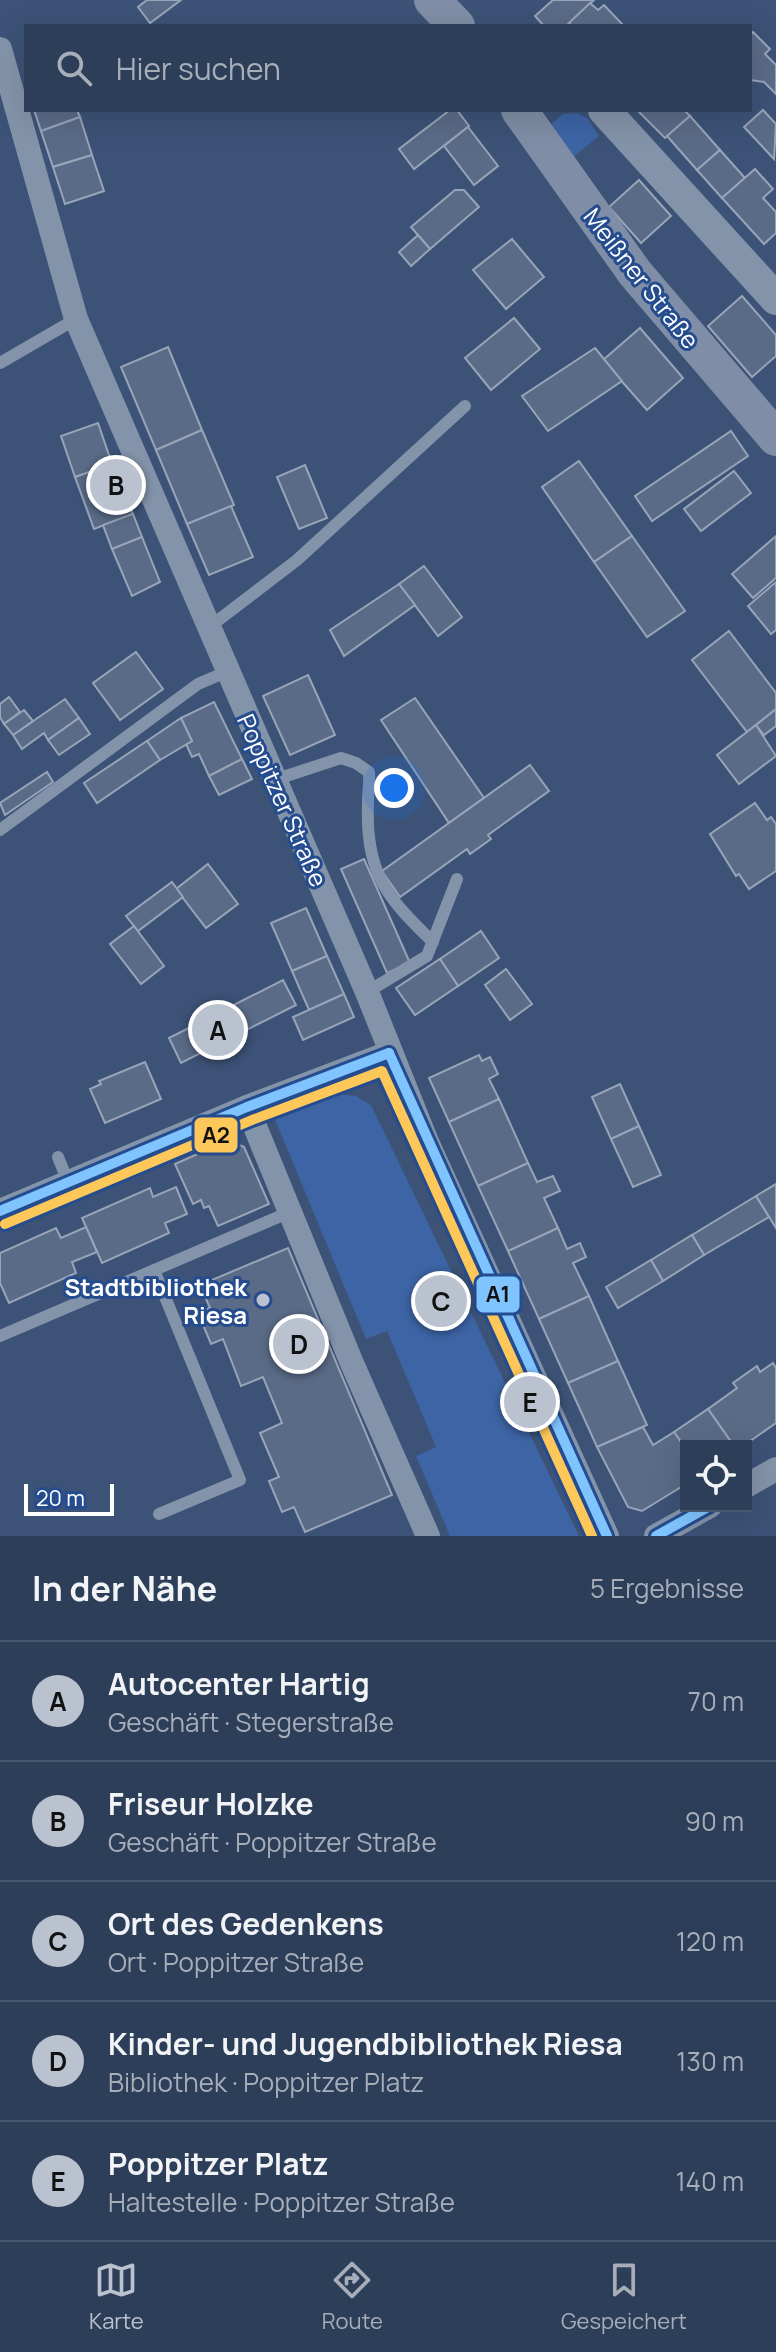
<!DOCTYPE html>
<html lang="de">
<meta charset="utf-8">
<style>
body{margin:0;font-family:Manrope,sans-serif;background:#394961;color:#f1f3f6}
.controls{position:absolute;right:24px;bottom:24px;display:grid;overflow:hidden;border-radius:0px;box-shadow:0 8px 32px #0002}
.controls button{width:72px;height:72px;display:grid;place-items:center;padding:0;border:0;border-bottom:2px solid #48576e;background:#2d3e58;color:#f1f3f6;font:40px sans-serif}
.scale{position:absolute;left:24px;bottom:20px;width:90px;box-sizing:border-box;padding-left:8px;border:4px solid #fff;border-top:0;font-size:22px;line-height:28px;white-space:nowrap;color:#fff;-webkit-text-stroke:6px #244c8e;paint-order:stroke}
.you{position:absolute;left:394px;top:788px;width:28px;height:28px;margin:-20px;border:6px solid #fff;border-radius:50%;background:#1a73e8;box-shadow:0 0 0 12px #1a73e833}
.badge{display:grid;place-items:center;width:52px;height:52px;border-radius:50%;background:#bbc2cf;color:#111;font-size:26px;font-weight:700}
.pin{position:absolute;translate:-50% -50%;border:4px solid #fff;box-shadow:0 2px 8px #0006}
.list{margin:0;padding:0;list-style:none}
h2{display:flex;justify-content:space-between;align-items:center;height:104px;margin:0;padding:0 32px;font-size:34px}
h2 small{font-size:26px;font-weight:400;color:#a7aeba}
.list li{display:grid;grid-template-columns:52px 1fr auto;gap:24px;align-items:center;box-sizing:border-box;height:120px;padding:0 32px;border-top:2px solid #48576e}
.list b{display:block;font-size:30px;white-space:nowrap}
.list p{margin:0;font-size:26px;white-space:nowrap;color:#a7aeba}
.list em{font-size:26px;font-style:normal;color:#a7aeba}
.icon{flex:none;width:44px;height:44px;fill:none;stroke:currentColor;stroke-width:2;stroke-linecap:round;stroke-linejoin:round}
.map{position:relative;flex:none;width:776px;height:1536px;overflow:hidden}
.search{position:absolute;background:#2d3e58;box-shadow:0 8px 32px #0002;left:24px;right:24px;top:24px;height:88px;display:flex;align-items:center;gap:20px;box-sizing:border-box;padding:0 28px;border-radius:0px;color:#a7aeba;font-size:30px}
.sheet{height:704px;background:#2d3e58}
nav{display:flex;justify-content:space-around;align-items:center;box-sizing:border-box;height:112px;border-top:2px solid #48576e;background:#2d3e58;font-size:22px;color:#a7aeba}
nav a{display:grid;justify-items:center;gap:4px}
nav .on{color:#bbc2cf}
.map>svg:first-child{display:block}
</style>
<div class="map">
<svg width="776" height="1536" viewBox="0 0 776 1536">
<rect width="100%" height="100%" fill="#3c5276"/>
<g fill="#3d64a5">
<path d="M577 113 587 118 599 136 572 158 550 125 563 114Z"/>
<path d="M338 1094 356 1096 371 1105 579 1536H450L416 1456 436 1447 387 1331 366 1339 274 1117Z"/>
</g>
<g fill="#5a6b87" stroke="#98a4b8" stroke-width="2">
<path d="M147 0H181L150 23 138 7Z"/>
<path d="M553 0H594L566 26H544L535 16Z"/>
<path d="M590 3 598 10 604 5 624 26H572L569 23Z"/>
<path d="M753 32 770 49 765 54 776 65V94L764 82 750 80V36Z"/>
<path d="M34 110H77L80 117 41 131Z"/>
<path d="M450 110H457L469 126 414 169 399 149Z"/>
<path d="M637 110H684L690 116 665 138Z"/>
<path d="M763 110 776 124 774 159 744 127Z"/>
<path d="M690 116 720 150 697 170 667 136Z"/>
<path d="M80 117 92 155 53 167 41 131Z"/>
<path d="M468 127 498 166 474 185 444 146Z"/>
<path d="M720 150 745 178 722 198 697 170Z"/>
<path d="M92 155 104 191 65 204 53 167Z"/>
<path d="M755 169 773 189 763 198 776 212V233L764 244 722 198Z"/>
<path d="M639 180 671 216 641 243 609 207Z"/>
<path d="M455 190H464L479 207 430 249 411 227Z"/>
<path d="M418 235 430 249 411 266 399 252Z"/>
<path d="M512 239 544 277 506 309 473 270Z"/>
<path d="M742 296 776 335V356L752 377 708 326Z"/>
<path d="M514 318 540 349 491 390 465 358Z"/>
<path d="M640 328 683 378 647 410 603 360Z"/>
<path d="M168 347 202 430 156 450 121 367Z"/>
<path d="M595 348 622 381 548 431 522 396Z"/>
<path d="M98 423 112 464 75 477 61 436Z"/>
<path d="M202 430 234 505 187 524 156 450Z"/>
<path d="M731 431 748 456 652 521 635 496Z"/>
<path d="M579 461 632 536 594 562 542 487Z"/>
<path d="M112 464 133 514 94 529 75 477Z"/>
<path d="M305 465 327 518 299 529 277 477Z"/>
<path d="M734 471 751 493 701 531 684 509Z"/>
<path d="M231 506 253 557 209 575 187 524Z"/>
<path d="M133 514 142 537 112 549 103 525Z"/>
<path d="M632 536 685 611 647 637 594 562Z"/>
<path d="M776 536V578L753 598 732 574Z"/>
<path d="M142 537 160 582 132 596 112 549Z"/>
<path d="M424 566 462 617 438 636 399 584Z"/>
<path d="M776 582V630L771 634 748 606Z"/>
<path d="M399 584 415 605 344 656 330 630Z"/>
<path d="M729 631 776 693V709L747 732 692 660Z"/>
<path d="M136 652 163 689 120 720 93 683Z"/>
<path d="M308 675 335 735 290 755 263 696Z"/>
<path d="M9 697 20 712 4 724 0 717V704Z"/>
<path d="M415 698 484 798 449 823 381 720Z"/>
<path d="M65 699 79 718 48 740 44 733 22 749 13 735Z"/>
<path d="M214 702 242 759 209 776 199 754 192 757 186 744 192 741 181 718Z"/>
<path d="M776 709V726L764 735 756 725Z"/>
<path d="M24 710 33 721 13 735 4 724Z"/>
<path d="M79 718 90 734 59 755 48 740Z"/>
<path d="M181 718 192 741 160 760 147 741Z"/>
<path d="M756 725 776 756 739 784 717 755Z"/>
<path d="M147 741 160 760 97 803 84 783Z"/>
<path d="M242 759 252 779 219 795 209 776Z"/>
<path d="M530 765 549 791 488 835 491 839 470 854 467 849 400 897 382 871Z"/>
<path d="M47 772 53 782 5 815 0 803Z"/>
<path d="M755 803 767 820 771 817 776 824V871L749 889 739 874 736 876 710 834Z"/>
<path d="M364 859 410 963 387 973 341 869Z"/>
<path d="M208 864 238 904 206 928 176 889Z"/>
<path d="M172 882 183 897 138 931 126 916Z"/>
<path d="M306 908 327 956 292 971 271 923Z"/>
<path d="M134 926 164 966 141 984 110 944Z"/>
<path d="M481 931 499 958 458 986 440 959Z"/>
<path d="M327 956 344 994 309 1010 292 971Z"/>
<path d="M440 959 458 986 415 1015 396 988Z"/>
<path d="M506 969 532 1004 510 1020 485 985Z"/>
<path d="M283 980 296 1005 181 1063 169 1038Z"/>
<path d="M344 994 354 1017 303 1040 293 1017Z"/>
<path d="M479 1055 482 1061 490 1057 498 1074 489 1079 499 1099 449 1122 429 1078Z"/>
<path d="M145 1062 161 1099 105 1123 90 1089 101 1084 99 1081Z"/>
<path d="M620 1084 639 1126 611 1139 592 1097Z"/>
<path d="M499 1099 528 1163 478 1186 449 1122Z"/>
<path d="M639 1126 661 1175 633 1187 611 1139Z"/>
<path d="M229 1140 244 1147 269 1204 218 1226 209 1206 204 1208 201 1200 193 1204 175 1164Z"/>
<path d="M528 1163 537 1182 553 1176 560 1191 544 1198 558 1228 508 1251 478 1186Z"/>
<path d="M776 1184V1228L756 1196Z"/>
<path d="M176 1187 187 1214 165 1223 169 1233 102 1263 82 1218 150 1188 153 1197Z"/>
<path d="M756 1196 769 1217 704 1255 692 1235Z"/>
<path d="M86 1227 97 1252 72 1262 76 1273 9 1303 0 1283V1253L56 1228 61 1238Z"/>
<path d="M558 1228 567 1249 580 1243 586 1257 573 1263 589 1296 539 1319 508 1251Z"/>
<path d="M692 1235 704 1255 663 1281 651 1260Z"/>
<path d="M288 1248 392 1495 305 1532 294 1507 282 1512 269 1481 279 1477 260 1433 282 1423 263 1377 241 1386 223 1339 211 1344 198 1313 210 1308 200 1285Z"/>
<path d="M651 1260 663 1281 618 1308 606 1287Z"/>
<path d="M589 1296 618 1361 568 1383 539 1319Z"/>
<path d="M618 1361 647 1425 597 1447 568 1383Z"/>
<path d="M773 1363 776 1368V1423L743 1446H734L708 1409 737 1388 733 1383 757 1366 760 1372Z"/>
<path d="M708 1409 734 1446 686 1449 674 1432Z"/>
<path d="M643 1427 653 1445 674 1432 686 1449V1484L642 1511 628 1507 597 1447Z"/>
</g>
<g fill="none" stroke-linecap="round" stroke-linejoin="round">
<g stroke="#8393a9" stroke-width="12">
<path d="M0 363 76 319"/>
<path d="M208 628 297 560 465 406"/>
<path d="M274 780 341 758 356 763 369 772C370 783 368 792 368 803 365 872 386 897 433 942"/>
<path d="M0 830 198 684 226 672"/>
<path d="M367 992 427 956 457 879"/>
<path d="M58 1157 68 1182"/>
<path d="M154 1270 240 1480 159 1514"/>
<path d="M0 1336 290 1212"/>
</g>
<g stroke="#8393a9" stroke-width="24">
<path d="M0 49 76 319 367 992 427 1142 607 1536"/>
<path d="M247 1107 351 1361 428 1536"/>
<path d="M0 1211 247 1107 389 1053"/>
<path d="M746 1486 776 1469"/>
<path d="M656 1536 710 1506"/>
</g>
<path stroke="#8393a9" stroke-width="32" d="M604 110 776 299"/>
<g stroke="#7f8ea6" stroke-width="36">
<path d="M432 0 457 26"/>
<path d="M519 110 635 273 776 438"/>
</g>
<defs>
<g id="bus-1">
<path d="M389 1053 607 1536"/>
<path d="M0 1211 247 1107 389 1053"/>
<path d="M656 1536 710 1506"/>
</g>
<path id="bus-2" d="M5 1224 252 1120 382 1071 592 1536"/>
</defs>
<use href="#bus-1" stroke="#244c8e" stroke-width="16"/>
<use href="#bus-2" stroke="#244c8e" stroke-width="16"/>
<use href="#bus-1" stroke="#80c4ff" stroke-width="10"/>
<use href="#bus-2" stroke="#fdc75a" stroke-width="10"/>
</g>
<circle fill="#bbc2cf" stroke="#244c8e" stroke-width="3" cx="263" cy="1300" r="8"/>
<g text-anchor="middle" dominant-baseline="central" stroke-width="6" stroke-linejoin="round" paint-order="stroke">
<g font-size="24" fill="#fff" stroke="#244c8e">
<text transform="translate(642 278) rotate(52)">Meißner Straße</text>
<text transform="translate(283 800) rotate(66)">Poppitzer Straße</text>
</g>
<g font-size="24" font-weight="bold" fill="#fff" stroke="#244c8e" text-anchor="end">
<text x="247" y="1286">Stadtbibliothek<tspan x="247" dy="28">Riesa</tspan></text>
</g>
</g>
<g stroke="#244c8e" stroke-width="3">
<rect x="193" y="1116" width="46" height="38" rx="8" fill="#fdc75a"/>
<rect x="475" y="1275" width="46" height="39" rx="8" fill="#80c4ff"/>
</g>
<g font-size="22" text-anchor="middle" font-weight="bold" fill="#111">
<text x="216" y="1143">A2</text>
<text x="498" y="1302">A1</text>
</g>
</svg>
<div class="controls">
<button><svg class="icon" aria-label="locate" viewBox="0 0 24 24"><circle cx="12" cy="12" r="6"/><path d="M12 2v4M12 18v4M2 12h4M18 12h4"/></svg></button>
</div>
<div class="scale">20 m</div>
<div class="you"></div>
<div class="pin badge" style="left:218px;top:1030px">A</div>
<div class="pin badge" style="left:116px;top:485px">B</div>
<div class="pin badge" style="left:441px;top:1301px">C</div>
<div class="pin badge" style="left:299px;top:1344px">D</div>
<div class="pin badge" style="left:530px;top:1402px">E</div>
<div class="search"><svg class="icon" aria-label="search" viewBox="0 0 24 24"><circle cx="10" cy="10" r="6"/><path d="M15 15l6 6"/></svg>Hier suchen</div>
</div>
<section class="sheet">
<h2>In der Nähe<small>5 Ergebnisse</small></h2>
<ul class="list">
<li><span class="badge">A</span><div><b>Autocenter Hartig</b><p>Geschäft · Stegerstraße</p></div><em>70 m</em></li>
<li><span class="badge">B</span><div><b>Friseur Holzke</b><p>Geschäft · Poppitzer Straße</p></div><em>90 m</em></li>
<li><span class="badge">C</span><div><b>Ort des Gedenkens</b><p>Ort · Poppitzer Straße</p></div><em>120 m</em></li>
<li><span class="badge">D</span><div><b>Kinder- und Jugendbibliothek Riesa</b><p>Bibliothek · Poppitzer Platz</p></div><em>130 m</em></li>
<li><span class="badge">E</span><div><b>Poppitzer Platz</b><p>Haltestelle · Poppitzer Straße</p></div><em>140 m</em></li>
</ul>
</section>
<nav>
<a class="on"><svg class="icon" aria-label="map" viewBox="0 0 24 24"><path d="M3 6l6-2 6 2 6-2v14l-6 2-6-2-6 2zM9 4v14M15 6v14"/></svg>Karte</a>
<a><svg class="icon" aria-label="directions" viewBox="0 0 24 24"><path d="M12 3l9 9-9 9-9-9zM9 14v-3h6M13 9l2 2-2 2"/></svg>Route</a>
<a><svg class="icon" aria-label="saved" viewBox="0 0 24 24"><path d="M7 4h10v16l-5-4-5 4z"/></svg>Gespeichert</a>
</nav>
